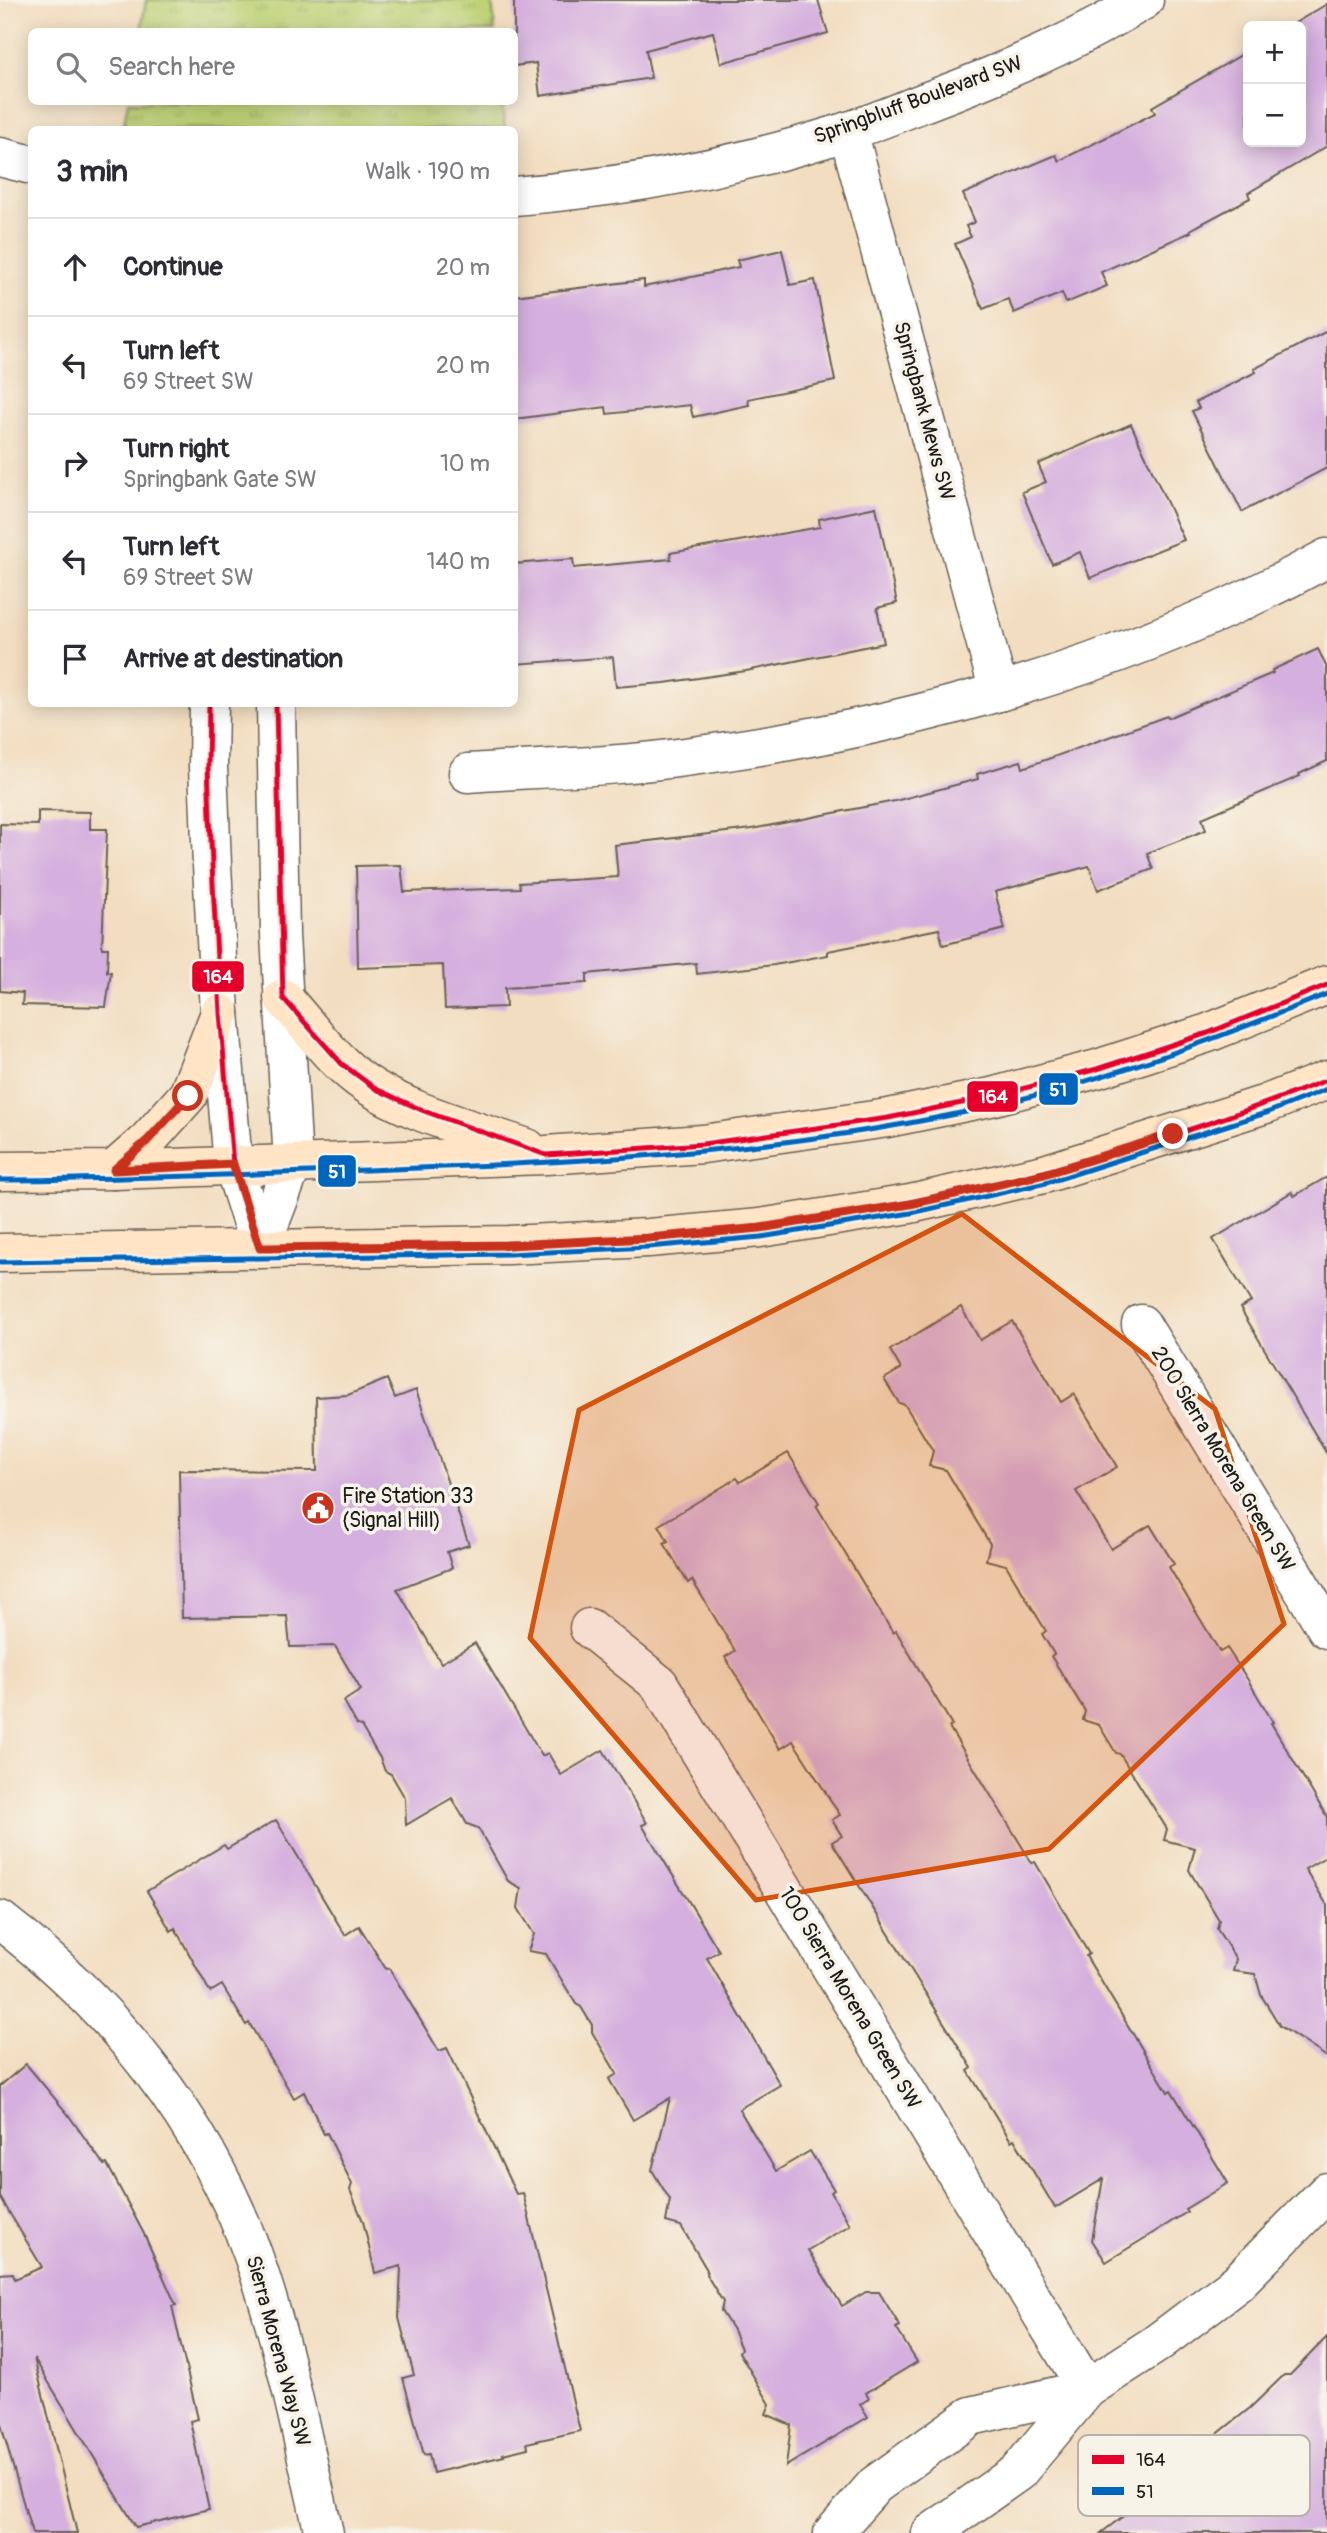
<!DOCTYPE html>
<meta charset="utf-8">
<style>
body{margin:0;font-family:Pangolin,sans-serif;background:#f2f2f3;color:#2b2b33}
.controls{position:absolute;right:21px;top:21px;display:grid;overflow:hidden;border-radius:10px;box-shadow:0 4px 18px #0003}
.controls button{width:63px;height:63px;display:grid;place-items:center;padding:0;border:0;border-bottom:2px solid #e1e1e2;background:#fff;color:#2b2b33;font:35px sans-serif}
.stop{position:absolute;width:21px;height:21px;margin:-16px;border:5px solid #c8321e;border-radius:50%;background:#fff}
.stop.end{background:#c8321e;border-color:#fff;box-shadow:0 2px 7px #0008}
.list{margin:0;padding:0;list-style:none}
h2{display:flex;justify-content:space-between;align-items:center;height:91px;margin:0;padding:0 28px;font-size:30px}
h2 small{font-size:23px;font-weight:400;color:#7c7c81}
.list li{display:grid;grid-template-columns:46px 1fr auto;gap:21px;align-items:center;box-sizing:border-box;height:98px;padding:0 28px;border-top:2px solid #e1e1e2}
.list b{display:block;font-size:26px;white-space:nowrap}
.list p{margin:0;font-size:23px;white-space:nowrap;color:#7c7c81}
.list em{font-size:23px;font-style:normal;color:#7c7c81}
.icon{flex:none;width:38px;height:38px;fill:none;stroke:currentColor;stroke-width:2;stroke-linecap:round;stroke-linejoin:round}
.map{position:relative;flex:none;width:1327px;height:2533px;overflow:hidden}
.search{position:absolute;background:#fff;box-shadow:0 4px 18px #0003;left:28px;top:28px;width:490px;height:77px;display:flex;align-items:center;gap:18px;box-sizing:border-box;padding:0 24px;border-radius:10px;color:#7c7c81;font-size:26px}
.panel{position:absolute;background:#fff;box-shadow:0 4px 18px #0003;left:28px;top:126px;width:490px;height:581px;border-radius:10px}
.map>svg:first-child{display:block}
</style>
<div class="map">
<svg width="1327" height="2533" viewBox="0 0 1327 2533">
<defs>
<pattern id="park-tufts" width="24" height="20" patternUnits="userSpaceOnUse" patternTransform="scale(1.75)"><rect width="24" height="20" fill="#bed276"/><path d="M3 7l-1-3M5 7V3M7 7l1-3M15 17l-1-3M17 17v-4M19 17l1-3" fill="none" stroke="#a3b466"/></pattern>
</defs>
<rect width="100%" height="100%" fill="#f7f3e8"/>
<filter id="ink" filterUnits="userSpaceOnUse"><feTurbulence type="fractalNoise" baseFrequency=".0143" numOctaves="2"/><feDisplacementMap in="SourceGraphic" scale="14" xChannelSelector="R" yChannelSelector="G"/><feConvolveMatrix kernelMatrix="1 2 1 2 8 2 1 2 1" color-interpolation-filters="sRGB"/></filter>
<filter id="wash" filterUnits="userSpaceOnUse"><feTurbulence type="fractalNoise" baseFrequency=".00686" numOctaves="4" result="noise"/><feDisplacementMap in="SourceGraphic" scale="28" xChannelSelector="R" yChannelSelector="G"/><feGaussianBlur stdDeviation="1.57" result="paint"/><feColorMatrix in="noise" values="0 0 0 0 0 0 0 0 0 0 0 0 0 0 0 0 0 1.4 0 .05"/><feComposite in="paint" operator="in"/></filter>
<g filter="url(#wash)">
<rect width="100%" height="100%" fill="#f2ddc0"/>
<g fill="url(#park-tufts)" stroke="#6d7749" stroke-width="2">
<path d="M146 0H492L495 31H141Z"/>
<path d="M128 102H502L505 129H135L123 128Z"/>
</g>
<g id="blocks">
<g fill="#d5afde">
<path d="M514 0H818L828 33 721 63 713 32 646 50 651 78 540 96 536 63 514 66Z"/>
<path d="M1327 4V146L1248 193 1250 198 1190 230 1191 232 1101 272 1107 286 1066 303 1062 293 1014 313 1008 299 983 309 955 244 971 237 966 226 975 222 963 194 1056 155 1059 161 1155 113 1152 107 1248 51V142H1301V26H1290Z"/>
<path d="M782 250 790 285 815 280 835 381 748 399 749 405 693 417 690 405 607 414 606 407 514 419V296L644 280V287L739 267 737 260Z"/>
<path d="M1327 331V468L1242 512 1192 411 1199 408 1196 402 1256 372 1254 369Z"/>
<path d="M1131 424 1184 540 1090 578 1080 552 1052 564 1022 492 1046 482 1038 464Z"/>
<path d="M876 507 897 603 877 608 884 643 746 671 664 683 616 687 613 657 514 664V564L573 559 574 568 671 559 670 553 820 527 819 519Z"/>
<path d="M1318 649 1327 668V761L1299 774 1300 776 1202 818 1206 830 1147 853 1153 869 1098 890 1089 866 995 892 1005 929 943 945 939 929 828 951V955L774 965 697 974 696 963 587 974V983L505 988 506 1007 445 1009 443 965 358 968 356 866 401 865 404 892 520 888 519 883 618 877 615 845 752 829 895 801 978 779 977 774 1021 761 1023 768 1167 716 1168 718 1273 673 1272 670Z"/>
<path d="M38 811 90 812V829H107L102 948H108L107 972H111L106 1007 22 1005 23 993 0 991V824L38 825Z"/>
<path d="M1327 1177V1454L1240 1308 1251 1302 1213 1239 1292 1192 1294 1196Z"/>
<path d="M961 1307 980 1340 1012 1321 1061 1402 1074 1394 1117 1467 1076 1491 1111 1549 1150 1525 1174 1564 1169 1567 1220 1652 1227 1648 1248 1680 1273 1722 1271 1723 1327 1817V1856L1305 1869 1327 1905V2057L1280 2026 1261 1995 1255 1974 1233 1971 1236 1959 1217 1929 1219 1920 1189 1870 1195 1848 1164 1840 1167 1829 1120 1754 1116 1753 1099 1725 1083 1720 1085 1711 1051 1656 1054 1654 1042 1634 1046 1631 1006 1565 986 1560 990 1544 946 1470 929 1466 933 1451 905 1405 899 1403 884 1379 901 1369 890 1350Z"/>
<path d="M387 1379 395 1398 416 1390 469 1545 447 1552 452 1568 397 1589 441 1663 475 1643 542 1756 548 1753 561 1775 603 1750 647 1823 642 1825 719 1951 707 1958 780 2085 739 2109 776 2171 810 2151 834 2190 831 2192 850 2225 808 2250 842 2306 866 2292H879L900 2326 896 2328 917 2362 866 2393 869 2399 860 2404 868 2417 786 2466 791 2425 766 2414 770 2404 739 2352 741 2349 733 2330 721 2311 723 2302 706 2274 707 2270 681 2226 666 2222 670 2200 652 2170 670 2098 633 2120 609 2079 617 2074 592 2032V2025L581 2007 576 2004 546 1954 528 1951 534 1934 518 1908 521 1888 508 1881 478 1828 467 1824 452 1798 406 1825 405 1798 391 1774 385 1771 380 1758 361 1726 357 1725 344 1701 361 1690 335 1646 290 1647 287 1616 182 1618 179 1470 317 1471 316 1397 348 1395Z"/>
<path d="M788 1453 819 1503 816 1505 893 1633 896 1631 952 1725 949 1727 1032 1863 1035 1862 1089 1954 1086 1956 1168 2092 1171 2090 1228 2183 1185 2209 1187 2212 1106 2262 1092 2240 1103 2179 1055 2208 1014 2139 1011 2141 968 2071 972 2068 832 1842 842 1836 832 1820 840 1815 793 1741 780 1749 725 1657 735 1651 692 1580 688 1583 664 1543 668 1541 659 1525 737 1478 740 1482Z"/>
<path d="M276 1820 345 1935 359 1926 386 1969 389 1968 439 2051 447 2048 516 2194 523 2193 580 2431 527 2443 528 2448 503 2454 504 2456 433 2473 429 2454 424 2455 403 2378 414 2375 399 2318 401 2266 375 2273 363 2221 350 2190 352 2184 327 2133 324 2134 304 2092 294 2098 249 2023 246 2025 222 1985 210 1992 175 1928 171 1931 147 1891 224 1845 227 1849Z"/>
<path d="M26 2064 67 2113 104 2165 107 2164 144 2234 176 2305 172 2306 198 2419 190 2421 209 2509 136 2527 34 2358 77 2533H32L0 2421V2274L13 2273 15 2279 42 2267 0 2197V2086Z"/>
<path d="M1327 2337V2533H1101L1164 2485 1160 2480 1250 2408 1284 2375H1290Z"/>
</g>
</g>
</g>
<g filter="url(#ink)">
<use href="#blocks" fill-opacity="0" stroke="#676055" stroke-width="2"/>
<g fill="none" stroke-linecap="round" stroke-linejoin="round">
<defs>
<g id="minor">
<path d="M848 131 999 692"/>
<path d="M514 196C627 187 741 166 848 131 877 122 904 110 933 99 1005 72 1078 40 1144 0"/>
<path d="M468 773C540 768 613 767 685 757 904 729 1132 665 1327 558"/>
<path d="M1141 1324 1327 1629"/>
<path d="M589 1628 659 1684 1087 2389"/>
<path d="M0 1920C113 2007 204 2119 253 2255 285 2345 302 2440 324 2533"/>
<path d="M833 2533 875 2485 971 2416 1087 2389"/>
<path d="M931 2533 1018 2472 1087 2389 1156 2344 1237 2283 1327 2192"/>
</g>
<g id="tertiary">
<path d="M0 157 32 165"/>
<path d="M209 704 208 766 212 865 220 1013 233 1164 260 1248"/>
<path d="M260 1248 293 1163 280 935 276 704"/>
</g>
<g id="secondary">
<path d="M283 998C306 1023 327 1053 353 1074 396 1110 475 1130 527 1148"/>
<path d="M114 1170 147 1141 188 1095 220 1013"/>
<path d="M0 1171 114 1170 546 1155 703 1144 888 1118 991 1097 1097 1069 1208 1033 1327 985"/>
<path d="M0 1253 509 1245 648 1238 760 1228 910 1204 1044 1174 1266 1104 1327 1080"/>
</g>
</defs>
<use href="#minor" stroke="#676055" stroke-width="41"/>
<use href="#tertiary" stroke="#676055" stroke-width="41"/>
<use href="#secondary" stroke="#676055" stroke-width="41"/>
<use href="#minor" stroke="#fff" stroke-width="38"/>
<use href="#tertiary" stroke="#fff" stroke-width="38"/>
<use href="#secondary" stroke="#ffe4c6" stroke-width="38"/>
<defs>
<g id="bus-1">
<path d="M209 704 208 766 212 865 220 1013 233 1164 260 1248C426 1246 592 1246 757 1228 786 1225 815 1219 843 1215 1009 1188 1171 1141 1327 1080"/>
<path d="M276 704 283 998 342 1064 376 1089 424 1111 546 1155 703 1144 888 1118 991 1097 1097 1069 1208 1033 1327 985"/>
</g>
<g id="bus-2">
<path d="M0 1180C131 1179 262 1174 393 1169 594 1162 796 1151 993 1106 1108 1079 1217 1039 1327 994"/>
<path d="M0 1262 509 1254 648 1247 761 1237 911 1213 1046 1183 1269 1112 1327 1089"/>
</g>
</defs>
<use href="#bus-1" stroke="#f7f3e8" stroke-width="10"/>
<use href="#bus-2" stroke="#f7f3e8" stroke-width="10"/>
<use href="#bus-1" stroke="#e4002b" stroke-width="5"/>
<use href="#bus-2" stroke="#0065bd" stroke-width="5"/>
</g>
</g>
<g fill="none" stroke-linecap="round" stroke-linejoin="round" filter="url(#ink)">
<path stroke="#c8321e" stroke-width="9" d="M188 1096 147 1141 114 1170 233 1164 260 1248 509 1245 648 1238 760 1228 910 1204 1044 1174 1173 1134"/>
</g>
<path fill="#d4530e" fill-opacity="0.2" stroke="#d4530e" stroke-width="5" stroke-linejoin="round" d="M962 1214 1215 1409 1284 1624 1049 1849 756 1900 530 1638 579 1410Z"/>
<defs>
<symbol id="civic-disc" viewBox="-11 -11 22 22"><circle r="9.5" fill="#c8321e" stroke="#f7f3e8"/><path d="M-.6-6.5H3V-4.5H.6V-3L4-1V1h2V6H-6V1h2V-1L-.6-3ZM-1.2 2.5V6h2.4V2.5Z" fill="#fff"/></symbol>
</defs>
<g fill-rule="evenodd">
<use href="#civic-disc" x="299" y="1489" width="38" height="38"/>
</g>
<g text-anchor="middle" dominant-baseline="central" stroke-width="7" stroke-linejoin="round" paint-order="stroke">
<g font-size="21" fill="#1c1c1c" stroke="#f7f3e8">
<text transform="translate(918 100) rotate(-20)">Springbluff Boulevard SW</text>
<text transform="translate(924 411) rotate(75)">Springbank Mews SW</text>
<text transform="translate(1223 1459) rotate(59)">200 Sierra Morena Green SW</text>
<text transform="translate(850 1998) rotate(59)">100 Sierra Morena Green SW</text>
<text transform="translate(278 2351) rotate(75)">Sierra Morena Way SW</text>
</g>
<g font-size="21" fill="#1c1c1c" stroke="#f7f3e8" text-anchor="start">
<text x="342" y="1496">Fire Station 33<tspan x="342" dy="24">(Signal Hill)</tspan></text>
</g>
</g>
<rect x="1078" y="2435" width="232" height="81" rx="10" fill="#f7f3e8" stroke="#b5b2ab" stroke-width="2"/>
<rect x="1092" y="2455" width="32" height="9" fill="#e4002b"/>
<rect x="1092" y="2487" width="32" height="8" fill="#0065bd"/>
<g font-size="19" fill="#1c1c1c">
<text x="1136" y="2466">164</text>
<text x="1136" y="2498">51</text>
</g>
<g stroke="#f7f3e8" stroke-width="2.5">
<rect x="191" y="960" width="54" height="33" rx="7" fill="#e4002b"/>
<rect x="1038" y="1072" width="41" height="34" rx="7" fill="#0065bd"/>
<rect x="966" y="1080" width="53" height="33" rx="7" fill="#e4002b"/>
<rect x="317" y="1154" width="40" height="34" rx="7" fill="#0065bd"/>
</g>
<g font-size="19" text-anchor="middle" font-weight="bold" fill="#fff">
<text x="218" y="983">164</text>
<text x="1058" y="1096">51</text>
<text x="993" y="1103">164</text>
<text x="337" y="1178">51</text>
</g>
</svg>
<div class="controls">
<button>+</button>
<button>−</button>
</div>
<div class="stop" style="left:188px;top:1096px"></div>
<div class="stop end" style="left:1173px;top:1134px"></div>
<div class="search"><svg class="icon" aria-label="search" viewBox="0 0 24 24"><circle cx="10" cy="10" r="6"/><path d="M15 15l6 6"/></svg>Search here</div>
<section class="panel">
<h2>3 min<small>Walk · 190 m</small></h2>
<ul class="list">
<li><svg class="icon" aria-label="ahead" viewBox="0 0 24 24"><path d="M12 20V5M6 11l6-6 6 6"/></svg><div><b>Continue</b></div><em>20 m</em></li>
<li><svg class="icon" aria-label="left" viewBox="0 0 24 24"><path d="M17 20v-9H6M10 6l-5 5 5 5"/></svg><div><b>Turn left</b><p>69 Street SW</p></div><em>20 m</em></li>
<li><svg class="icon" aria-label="right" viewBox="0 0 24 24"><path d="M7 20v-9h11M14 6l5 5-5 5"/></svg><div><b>Turn right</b><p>Springbank Gate SW</p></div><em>10 m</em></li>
<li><svg class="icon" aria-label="left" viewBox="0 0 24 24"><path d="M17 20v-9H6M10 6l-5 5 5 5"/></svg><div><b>Turn left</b><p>69 Street SW</p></div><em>140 m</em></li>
<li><svg class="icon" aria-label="arrive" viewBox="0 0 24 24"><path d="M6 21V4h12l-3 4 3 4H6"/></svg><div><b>Arrive at destination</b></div></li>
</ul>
</section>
</div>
